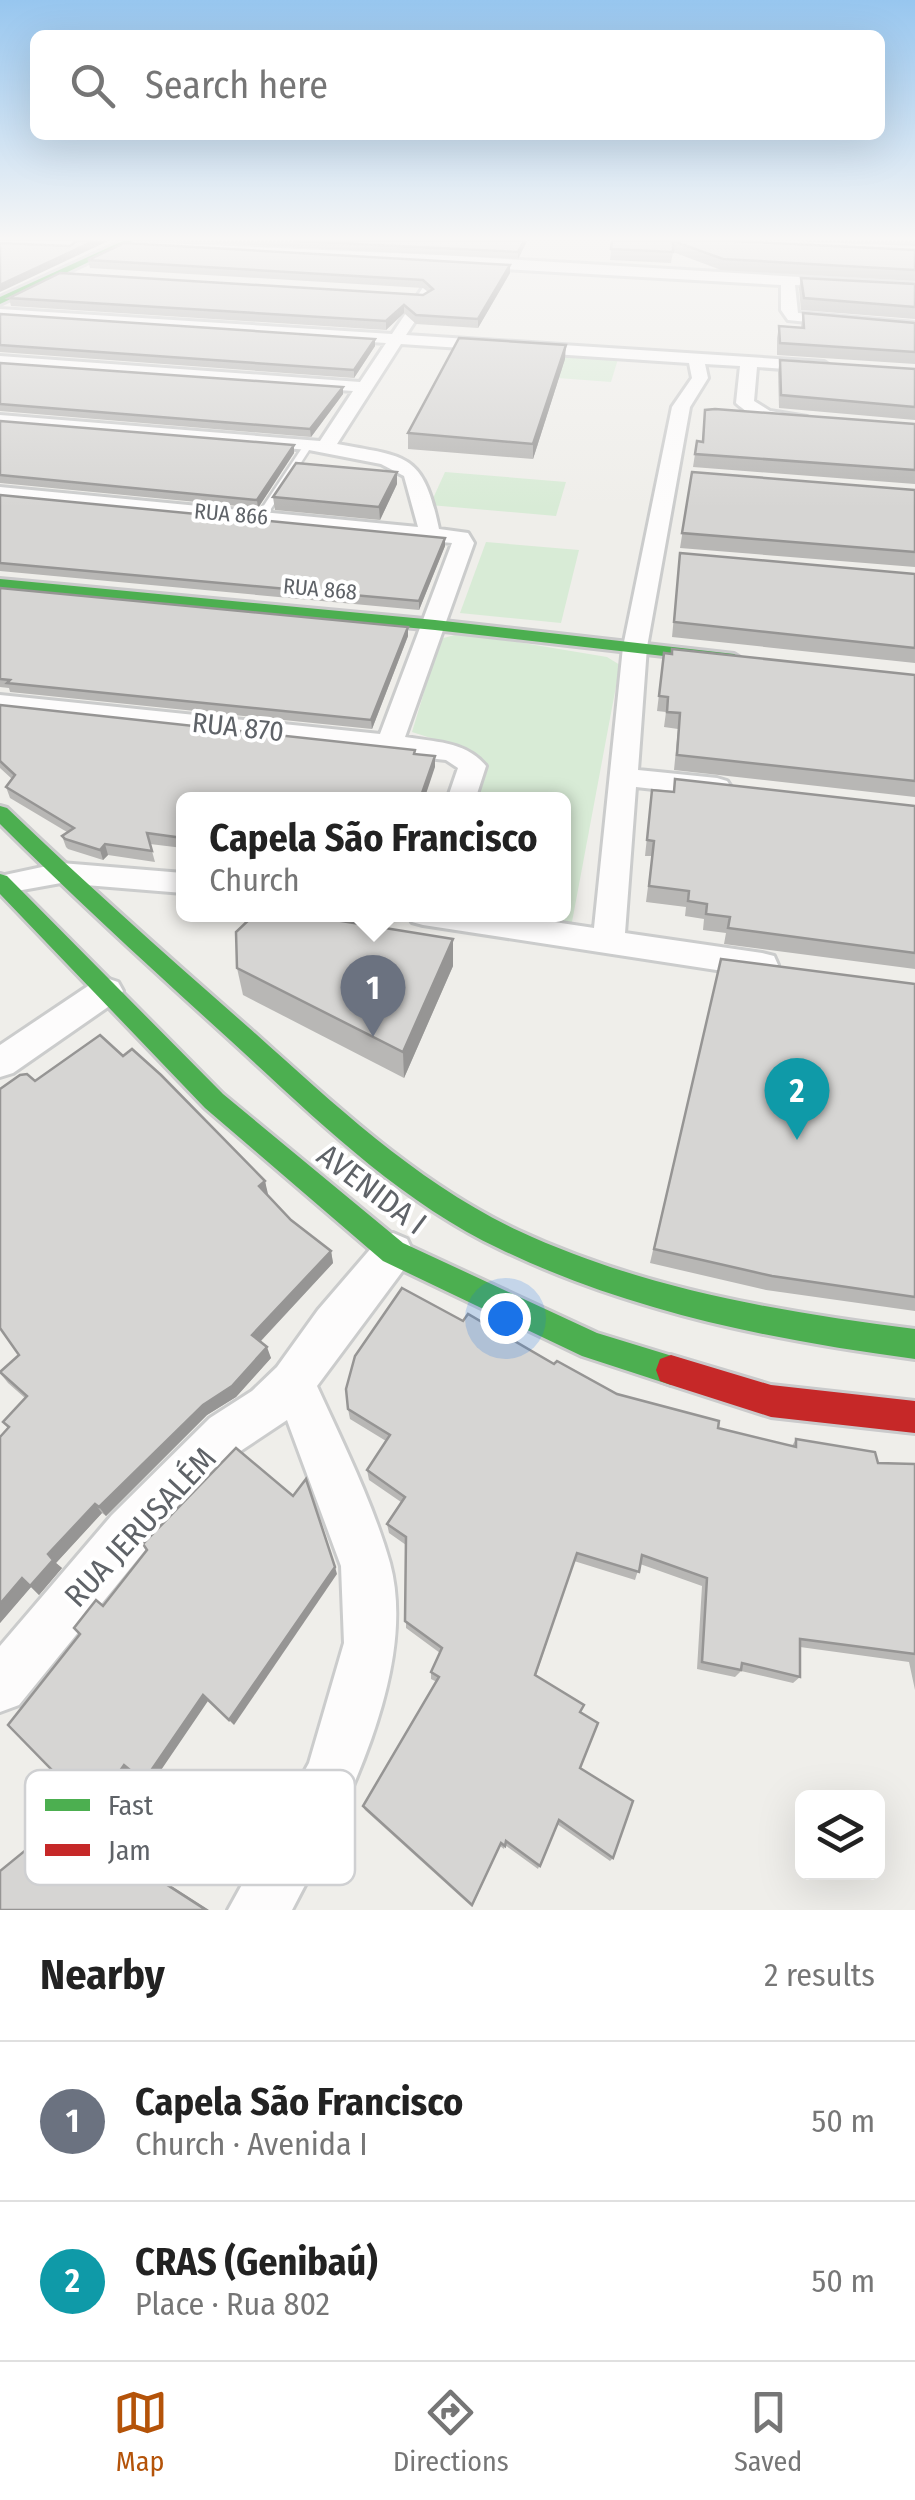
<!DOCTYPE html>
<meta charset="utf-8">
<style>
body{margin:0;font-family:"Fira Sans Condensed",sans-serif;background:#f6f6f6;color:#222}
.controls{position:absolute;right:30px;bottom:30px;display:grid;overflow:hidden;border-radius:15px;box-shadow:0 10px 40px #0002}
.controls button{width:90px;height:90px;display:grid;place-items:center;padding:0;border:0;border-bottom:2px solid #e0e0e0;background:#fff;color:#222;font:50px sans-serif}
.you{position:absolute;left:505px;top:1318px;width:35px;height:35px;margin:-25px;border:8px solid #fff;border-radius:50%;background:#1a73e8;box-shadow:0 0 0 15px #1a73e833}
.badge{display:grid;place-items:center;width:65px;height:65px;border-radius:50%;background:#b45309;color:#fff;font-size:32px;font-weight:700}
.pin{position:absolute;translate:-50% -82px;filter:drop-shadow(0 2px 5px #0008)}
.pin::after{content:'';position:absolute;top:52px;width:35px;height:30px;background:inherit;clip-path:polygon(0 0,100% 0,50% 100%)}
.popup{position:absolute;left:176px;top:792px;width:395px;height:130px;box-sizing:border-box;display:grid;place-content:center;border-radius:15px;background:#fff;filter:drop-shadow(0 2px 8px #0005);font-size:32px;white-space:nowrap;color:#767676}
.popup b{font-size:38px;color:#222}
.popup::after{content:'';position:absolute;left:50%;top:100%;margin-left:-20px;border:20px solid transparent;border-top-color:#fff}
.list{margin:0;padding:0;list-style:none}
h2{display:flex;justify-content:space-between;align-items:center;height:130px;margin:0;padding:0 40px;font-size:42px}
h2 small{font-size:32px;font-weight:400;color:#767676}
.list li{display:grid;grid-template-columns:65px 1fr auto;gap:30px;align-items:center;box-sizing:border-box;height:160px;padding:0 40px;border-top:2px solid #e0e0e0}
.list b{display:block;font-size:38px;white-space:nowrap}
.list p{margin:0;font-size:32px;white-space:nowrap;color:#767676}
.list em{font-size:32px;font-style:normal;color:#767676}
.icon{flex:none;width:55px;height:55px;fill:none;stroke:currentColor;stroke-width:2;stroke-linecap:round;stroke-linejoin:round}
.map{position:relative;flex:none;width:915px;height:1910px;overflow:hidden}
.search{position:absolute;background:#fff;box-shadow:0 10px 40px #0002;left:30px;right:30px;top:30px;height:110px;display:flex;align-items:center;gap:25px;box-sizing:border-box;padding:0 35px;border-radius:15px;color:#767676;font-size:38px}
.sheet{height:450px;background:#fff}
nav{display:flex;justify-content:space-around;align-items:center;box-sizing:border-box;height:140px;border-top:2px solid #e0e0e0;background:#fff;font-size:28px;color:#767676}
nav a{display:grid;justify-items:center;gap:5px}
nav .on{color:#b45309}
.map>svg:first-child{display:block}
</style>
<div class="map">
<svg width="915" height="1910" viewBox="0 0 915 1910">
<rect width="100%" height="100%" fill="#efeeea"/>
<g fill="#d8ebd6">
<path d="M500 350 618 359 611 382 490 373Z"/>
<path d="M445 472 566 482 556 516 430 505Z"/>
<path d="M486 542 579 550 561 623 460 613Z"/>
<path d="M462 633 607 657 620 665 572 922 546 929 447 915 563 914V800L469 799 481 762 465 749 412 732 440 639Z"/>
</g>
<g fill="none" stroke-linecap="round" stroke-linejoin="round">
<defs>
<path id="lane" d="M306 442 313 444 265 518H259L257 516Z"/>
<g id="street">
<path d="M0 241H72L78 245 72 249 0 246Z"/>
<path d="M118 241 440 255 915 284V292L795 285 798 313 915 323V333L788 320 781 310V285L451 266 406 335 824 362 832 367 824 372 757 367 754 401 770 411 807 417 810 421C790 435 753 419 736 403L740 366 705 364 708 378 690 407 647 647 638 770 717 778 727 781 731 787 727 793 717 796 636 787 625 933 762 953 774 956 778 965 774 974 762 977 423 925 412 922 408 914H501L594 928 623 647 672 407 692 378 689 363 401 344 337 444C408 457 423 453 439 529L468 533 474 543 405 737C434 742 466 741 486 766L475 800H447L458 768 446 760 0 711V695L380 734 452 543 0 499V487L418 527 404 476 381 464 309 450 0 425V415L320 441 353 391 0 366V356L360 382 386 343 0 317V309L392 334 438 265 123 247Z"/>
<path d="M61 863 183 873V893L61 883 0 894V876Z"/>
<path d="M106 978 118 982 123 991 118 1000 13 1073 0 1077V1045L94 982Z"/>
<path d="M393 1233 407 1239 413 1252 407 1265 317 1386C343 1443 373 1503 390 1563 419 1671 341 1817 292 1910H228L309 1763 344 1643 341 1566 287 1420 242 1450 146 1549 19 1705 0 1712V1646L112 1515 210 1418 252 1391 277 1367 318 1310 379 1239Z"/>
</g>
<g id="fast">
<path d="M123 241H133L0 304V297Z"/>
<path d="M0 579 435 620 734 654 742 659 734 664 435 630 0 589Z"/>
<path d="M0 806 7 808C85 883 166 955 248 1027 332 1102 416 1183 519 1231 644 1289 780 1312 915 1329V1359C772 1340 631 1312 500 1249 397 1200 314 1117 231 1041 153 970 75 899 0 824Z"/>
<path d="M0 874 7 876 223 1094 403 1243 597 1333 682 1359 686 1370 682 1381 671 1385 582 1356 383 1261 205 1108 0 894Z"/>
</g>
<path id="jam" d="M671 1355 771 1385 915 1401V1433L771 1417 671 1385 660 1381 656 1370 660 1359Z"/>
</defs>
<use href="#lane" stroke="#cbcccc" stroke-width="5"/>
<use href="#street" stroke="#cbcccc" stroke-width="6"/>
<use href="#fast" stroke="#cacacb" stroke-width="6"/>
<use href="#jam" stroke="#cacacb" stroke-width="6"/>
<use href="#lane" fill="#fdfcfc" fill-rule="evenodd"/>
<use href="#street" fill="#fdfcfc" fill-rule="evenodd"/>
<use href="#fast" fill="#4caf50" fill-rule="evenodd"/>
<use href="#jam" fill="#c62828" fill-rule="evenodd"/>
</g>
<g fill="#b8b7b5">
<path d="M179 241H527L518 259Z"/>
<path d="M612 241H731L915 250V281L721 270 673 252 671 263 610 260Z"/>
<path d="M791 241H915V246Z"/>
<path d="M88 260 510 273 478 328 416 324 404 313 386 330 11 306 9 298 423 295 428 292 423 288 90 268Z"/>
<path d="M801 278 915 284V319L801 310 799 289Z"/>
<path d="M803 313 915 323V364L777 355V338L779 326 801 327Z"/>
<path d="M0 314 375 346 354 378 0 352Z"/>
<path d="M565 359 533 459 408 449V433Z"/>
<path d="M780 360 915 369V420L779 408 778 372Z"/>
<path d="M0 363 343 394 311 437 0 411Z"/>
<path d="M705 410 915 424V484L693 467 697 441 702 442Z"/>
<path d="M0 421 294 453 258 508 0 483Z"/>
<path d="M692 472 915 490V567L680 548Z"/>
<path d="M397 484 380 520 275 510 273 497Z"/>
<path d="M0 495 445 546 419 610 0 571Z"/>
<path d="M680 553 915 574V663L672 637Z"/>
<path d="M0 588 408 627V636L372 729 10 692 9 688 0 687Z"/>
<path d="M664 653 915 675V797L674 770 678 729 664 727 666 712 657 711Z"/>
<path d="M0 705 415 750V754L435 756V767L183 800V848L150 844 155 862 108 855 103 860 68 849 66 847 62 836 67 832 10 798 6 787 12 779 0 768Z"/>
<path d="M675 779 915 806V969L724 944 726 933 703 930 704 919 685 916 686 907 646 902 652 856H645L652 790 673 792Z"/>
<path d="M721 959 915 984V1311L766 1290 650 1263Z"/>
<path d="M453 966 404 1078 243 995 237 968Z"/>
<path d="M35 1081 265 1181 267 1194 291 1220 331 1251 333 1263 261 1341 271 1358 236 1397 207 1415 106 1516 102 1513 56 1563 62 1568 39 1595 31 1587 0 1623V1437L8 1428 3 1422 25 1398 8 1383 0 1373 19 1355Z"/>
<path d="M463 1321 617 1394 718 1428 792 1446 796 1439 878 1463 915 1464V1690L909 1662 800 1647V1677L793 1683 741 1671 735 1677 697 1669 702 1586 640 1564 635 1580 574 1561 536 1675 581 1712 580 1768 613 1858 610 1861 557 1824 538 1869 505 1845 504 1849 500 1846 472 1907 365 1810 363 1806 437 1682 431 1679V1672L440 1653 406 1628V1545L389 1533 387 1524 401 1502 369 1480 367 1470 386 1441 350 1419 348 1409Z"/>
</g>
<g fill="#969594">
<path d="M94 241H108L0 292V285Z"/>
<path d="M524 241H527L518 259V252Z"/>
<path d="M510 265V273L478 328V319Z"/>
<path d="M404 305V313L386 330V321Z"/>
<path d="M375 339V346L354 378V370Z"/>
<path d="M566 345 565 359 533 459V444Z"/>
<path d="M343 387V394L311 437 310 429Z"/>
<path d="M294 445V453L258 508 257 500Z"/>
<path d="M397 472V484L380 520 379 507Z"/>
<path d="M445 538V546L419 610V601Z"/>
<path d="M408 627V636L372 729 371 720Z"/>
<path d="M435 756V767L424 800 421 796Z"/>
<path d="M105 844 108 855 103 860 100 850Z"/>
<path d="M453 939V966L404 1078 403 1052Z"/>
<path d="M265 1181 268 1194 262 1198 259 1186Z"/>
<path d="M331 1251 333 1263 256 1346 252 1335Z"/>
<path d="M267 1347 271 1358 236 1397 207 1415 106 1516 99 1507 203 1405Z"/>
<path d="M95 1504 102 1513 56 1563 62 1568 39 1595 31 1587 0 1623V1604L22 1578 48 1554Z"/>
<path d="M335 1567 337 1574 234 1725 229 1720Z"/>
<path d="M203 1695 208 1701 155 1779 152 1777 147 1784 141 1779Z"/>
<path d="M124 1765 131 1769 99 1815 92 1811Z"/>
<path d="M27 1849 36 1852 43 1868 33 1866Z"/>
<path d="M127 1859 134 1862 209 1910H206Z"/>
</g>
<g fill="#d6d5d3" stroke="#969594" stroke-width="2.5">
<path d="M77 241H94L0 285V243L70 246Z"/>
<path d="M295 241H524L518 252Z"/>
<path d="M612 241H731L915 250V270L723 259 673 241V252L611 249Z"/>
<path d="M124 243 510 265 478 319 416 315 404 305 386 321 9 298 60 273 423 295 433 289 423 280 88 260Z"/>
<path d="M801 278 915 284V307L804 298Z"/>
<path d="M803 313 915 323V352L780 343 779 326 804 328Z"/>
<path d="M0 314 375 339 354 370 0 345Z"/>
<path d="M459 338 566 345 533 444 408 433Z"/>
<path d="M780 360 915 369V407L781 395Z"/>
<path d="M0 363 343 387 310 429 0 404Z"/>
<path d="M715 409 915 424V470L695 454 697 441 703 442 705 410Z"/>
<path d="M0 421 294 445 257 500 0 475Z"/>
<path d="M296 463 397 472 379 507 273 497Z"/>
<path d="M692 472 915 490V552L682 533Z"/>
<path d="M0 495 445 538 419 601 0 563Z"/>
<path d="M680 553 915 574V648L674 622Z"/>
<path d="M0 588 408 627 371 720 7 683 10 680 0 679Z"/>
<path d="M672 649 915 675V781L677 755 680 713 667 712 668 697 659 696 664 653 672 654Z"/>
<path d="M0 705 415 750 414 754 435 756 421 796 433 798 432 800H183V838L147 833 152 851 105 844 100 850 65 839 62 836 74 828 6 787 15 775 0 761Z"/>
<path d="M675 779 915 806V953L728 928 730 917 706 914 707 904 688 901 689 891 649 886 654 841 647 840 652 790 674 792Z"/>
<path d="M255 914H298L453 939 403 1052 237 968 236 932Z"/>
<path d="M721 959 915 984V1297L772 1276 654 1249Z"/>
<path d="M100 1035 123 1056 132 1049 161 1075 265 1181 259 1186 291 1220 331 1251 252 1335 267 1347 232 1386 203 1405 99 1507 95 1504 48 1554 53 1560 30 1586 22 1578 0 1604V1437L9 1427 3 1422 27 1396 0 1372 19 1355 0 1328V1089L20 1075 27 1074 35 1081Z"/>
<path d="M402 1288 463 1321 468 1314 554 1364 557 1361 617 1394 719 1421 718 1428 796 1447V1439L875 1452 878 1463 915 1464V1654L800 1639V1677L742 1663 741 1670 702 1662 707 1578 642 1555 639 1572 577 1553 535 1675 584 1705 580 1712 598 1723 580 1768 633 1801 613 1858 559 1820 540 1866 506 1841 505 1846 501 1843 472 1905 363 1806 439 1677 431 1672 442 1648 405 1621 406 1537 387 1524 405 1497 367 1470 390 1435 348 1409 346 1389 355 1356Z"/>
<path d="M236 1448 293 1496 306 1479 335 1567 229 1720 203 1695 148 1775 146 1772 141 1779 124 1765 92 1811 8 1725 80 1634 74 1628 96 1600 103 1606 147 1550 143 1544Z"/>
<path d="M57 1846 127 1859 206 1910H0V1871L27 1849 33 1866Z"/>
</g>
<linearGradient id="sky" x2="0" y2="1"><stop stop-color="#97c6ef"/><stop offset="0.47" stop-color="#f8f7f6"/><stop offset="1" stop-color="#f8f7f6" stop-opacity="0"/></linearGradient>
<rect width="915" height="508" fill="url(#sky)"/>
<g text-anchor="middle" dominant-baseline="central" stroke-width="8" stroke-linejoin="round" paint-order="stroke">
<g font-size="22" fill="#5f6368" stroke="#fff">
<text transform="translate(231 514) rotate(5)">RUA 866</text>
<text transform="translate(320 589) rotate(5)">RUA 868</text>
</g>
<g font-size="28" fill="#5f6368" stroke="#fff">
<text transform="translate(238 727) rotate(6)">RUA 870</text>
</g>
<g font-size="32" fill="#5f6368" stroke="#fff">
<text transform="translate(372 1189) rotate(37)">AVENIDA I</text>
<text transform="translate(140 1527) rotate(-47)">RUA JERUSALÉM</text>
</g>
</g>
<rect x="25" y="1770" width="330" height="115" rx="15" fill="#fff" stroke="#cfd0d2" stroke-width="2.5"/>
<rect x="45" y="1799" width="45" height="12" fill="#4caf50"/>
<rect x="45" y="1844" width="45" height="12" fill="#c62828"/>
<g font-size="28" fill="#5f6368">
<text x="108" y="1815">Fast</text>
<text x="108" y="1860">Jam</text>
</g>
</svg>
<div class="controls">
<button><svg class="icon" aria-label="layers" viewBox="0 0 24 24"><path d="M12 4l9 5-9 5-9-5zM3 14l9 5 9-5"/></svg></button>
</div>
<div class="you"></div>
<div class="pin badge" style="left:373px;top:1037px;background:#6b7280">1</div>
<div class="popup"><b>Capela São Francisco</b>Church</div>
<div class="pin badge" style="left:797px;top:1140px;background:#0f9aa8">2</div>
<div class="search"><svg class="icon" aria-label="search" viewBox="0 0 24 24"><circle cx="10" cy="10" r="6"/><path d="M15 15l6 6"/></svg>Search here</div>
</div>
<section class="sheet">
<h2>Nearby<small>2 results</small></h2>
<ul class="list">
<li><span class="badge" style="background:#6b7280">1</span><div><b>Capela São Francisco</b><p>Church · Avenida I</p></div><em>50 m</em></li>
<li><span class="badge" style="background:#0f9aa8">2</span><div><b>CRAS (Genibaú)</b><p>Place · Rua 802</p></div><em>50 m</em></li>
</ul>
</section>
<nav>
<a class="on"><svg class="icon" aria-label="map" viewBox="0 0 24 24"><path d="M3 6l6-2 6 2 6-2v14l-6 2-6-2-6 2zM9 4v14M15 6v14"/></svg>Map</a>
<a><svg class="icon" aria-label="directions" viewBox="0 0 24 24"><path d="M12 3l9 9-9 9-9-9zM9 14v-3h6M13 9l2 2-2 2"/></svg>Directions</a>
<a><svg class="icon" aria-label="saved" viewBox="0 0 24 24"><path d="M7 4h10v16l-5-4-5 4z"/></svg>Saved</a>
</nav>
